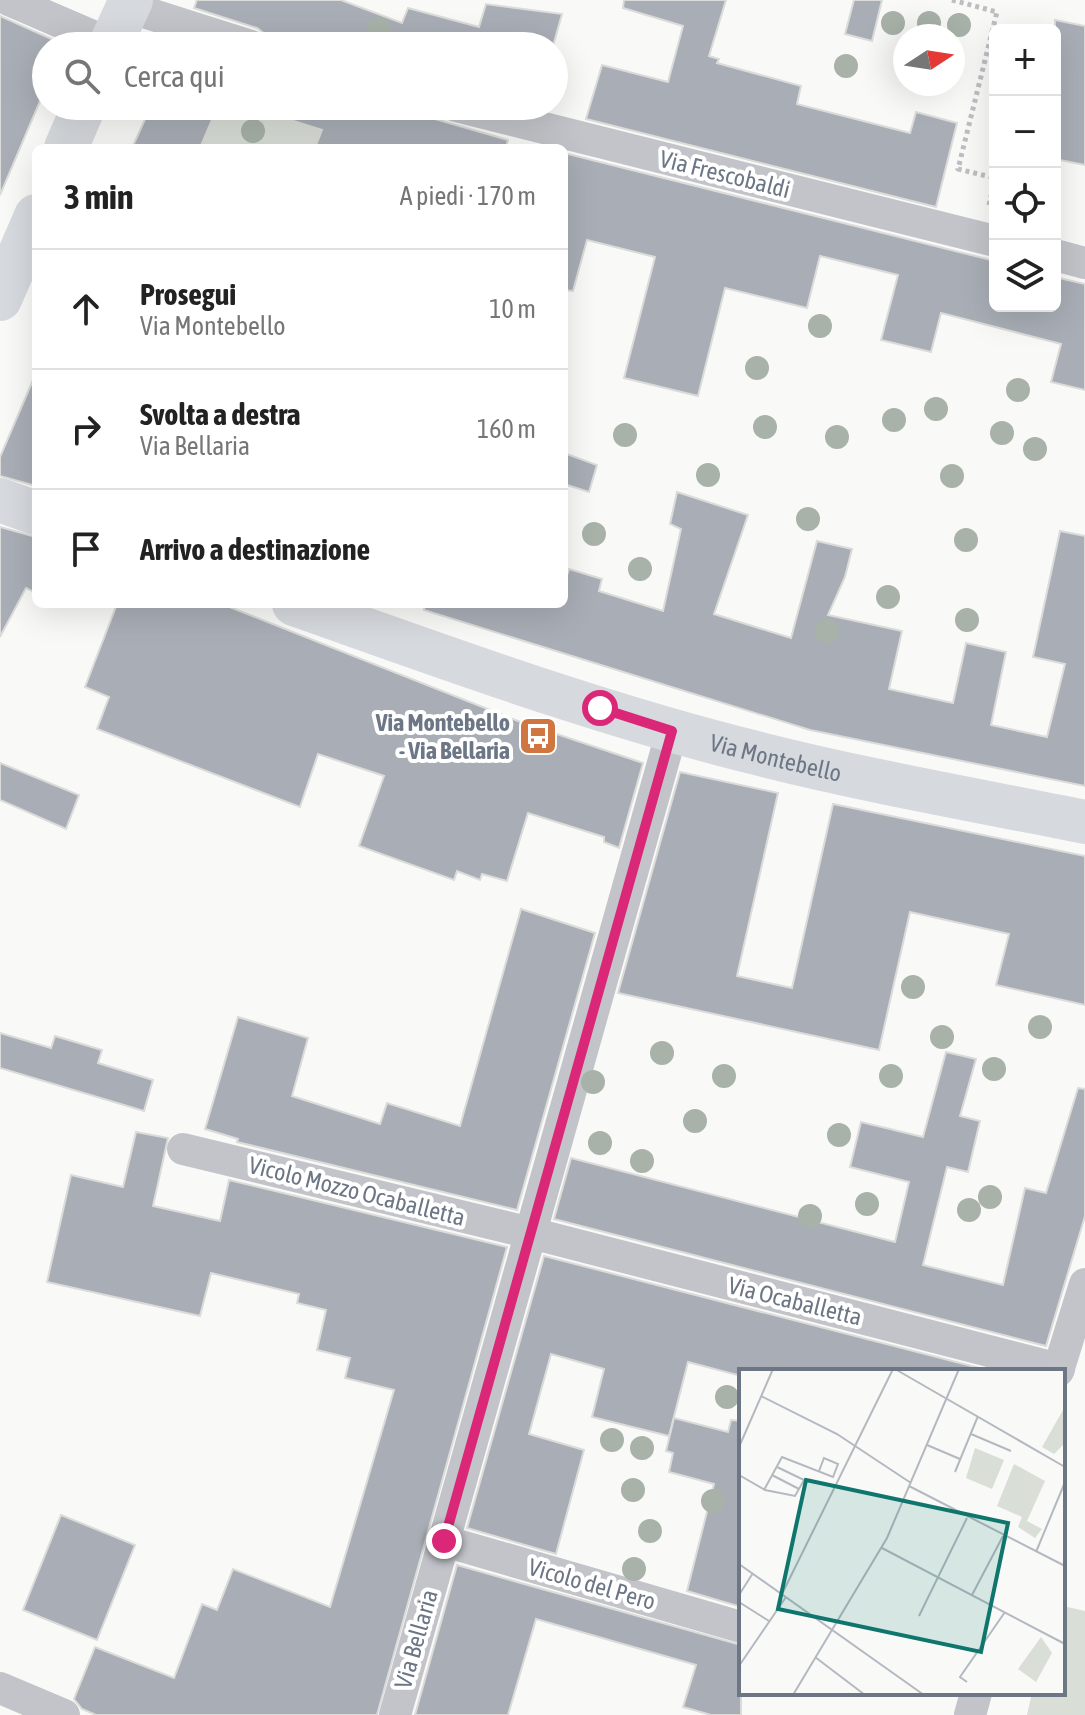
<!DOCTYPE html>
<html lang="it">
<meta charset="utf-8">
<style>
body{margin:0;font-family:"Asap Condensed",sans-serif;background:#f2f2f2;color:#222}
.controls{position:absolute;right:24px;top:24px;display:grid;overflow:hidden;border-radius:12px;box-shadow:0 8px 32px #0002}
.controls button{width:72px;height:72px;display:grid;place-items:center;padding:0;border:0;border-bottom:2px solid #e0e0e0;background:#fff;color:#222;font:40px sans-serif}
.compass{position:absolute;left:893px;top:24px;width:72px;height:72px;border-radius:50%;background:#fff;box-shadow:0 8px 32px #0002;rotate:78deg}
.stop{position:absolute;width:24px;height:24px;margin:-18px;border:6px solid #db2777;border-radius:50%;background:#fff}
.stop.end{background:#db2777;border-color:#fff;box-shadow:0 2px 8px #0008}
.list{margin:0;padding:0;list-style:none}
h2{display:flex;justify-content:space-between;align-items:center;height:104px;margin:0;padding:0 32px;font-size:34px}
h2 small{font-size:26px;font-weight:400;color:#767676}
.list li{display:grid;grid-template-columns:52px 1fr auto;gap:24px;align-items:center;box-sizing:border-box;height:120px;padding:0 32px;border-top:2px solid #e0e0e0}
.list b{display:block;font-size:30px;white-space:nowrap}
.list p{margin:0;font-size:26px;white-space:nowrap;color:#767676}
.list em{font-size:26px;font-style:normal;color:#767676}
.icon{flex:none;width:44px;height:44px;fill:none;stroke:currentColor;stroke-width:2;stroke-linecap:round;stroke-linejoin:round}
.map{position:relative;flex:none;width:1085px;height:1715px;overflow:hidden}
.search{position:absolute;background:#fff;box-shadow:0 8px 32px #0002;left:32px;top:32px;width:536px;height:88px;display:flex;align-items:center;gap:20px;box-sizing:border-box;padding:0 28px;border-radius:44px;color:#767676;font-size:30px}
.panel{position:absolute;background:#fff;box-shadow:0 8px 32px #0002;left:32px;top:144px;width:536px;height:464px;border-radius:12px}
.map>svg:first-child{display:block}
</style>
<div class="map">
<svg width="1085" height="1715" viewBox="0 0 1085 1715">
<rect width="100%" height="100%" fill="#f9f9f8"/>
<g fill="#d9ded7">
<path d="M234 106H252L322 130 315 148H200L214 115 228 119Z"/>
<path d="M1063 1606 1085 1611V1715H1027L1032 1693H1063Z"/>
</g>
<g fill="#a9aeb6" stroke="#dbdbda" stroke-width="2">
<path d="M197 0H341L402 23 408 8 479 27 486 4 562 14 553 46H321L290 35 288 46H269L265 34 257 28 194 8Z"/>
<path d="M624 0H726L709 56 719 59 717 63 801 86 797 104 910 133 916 112 957 123 936 207 586 119 602 65 668 82 683 26 623 8Z"/>
<path d="M854 0H882L872 41 845 34Z"/>
<path d="M0 16 56 41 53 46H46V87L0 195Z"/>
<path d="M1055 20 1085 26V165L1055 159Z"/>
<path d="M151 106H218L200 148H132Z"/>
<path d="M269 106H390L508 140 506 148H315L322 130 268 113Z"/>
<path d="M564 153 995 261V306H1055V277L1085 284V390L1051 382 1061 344 941 313 931 352 881 340 898 275 820 256 807 308 725 288 698 396 624 378 655 257 587 240 573 291 564 290Z"/>
<path d="M36 373V486L0 476V457Z"/>
<path d="M564 453 597 465 589 492 564 484Z"/>
<path d="M677 492 748 515 714 614 791 638 817 541 852 549 845 577 828 615 902 631 889 689 953 703 966 643 1006 652 991 725 1047 737 1065 664 1033 657 1060 531 1085 536V786L810 730 424 610 425 604H564V584L569 569 602 579 599 591 663 611 681 529 670 524Z"/>
<path d="M0 527 36 537V593L26 588 0 637Z"/>
<path d="M117 604H222L518 721 643 763 619 848 604 842V837L528 813 507 881 482 874 480 880 457 871 454 880 359 846 384 776 318 754 300 807 97 729 109 697 85 687Z"/>
<path d="M0 763 79 795 66 829 0 800Z"/>
<path d="M680 772 778 793 737 976 792 988 833 804 1085 856V1005L996 985 1009 934 910 912 879 1050 618 993Z"/>
<path d="M521 909 595 933 517 1210 237 1142 238 1139 205 1129 238 1017 308 1038 292 1096 380 1124 387 1103 460 1126Z"/>
<path d="M0 1033 51 1048 55 1036 102 1050 98 1063 153 1080 144 1111 0 1068Z"/>
<path d="M946 1052 976 1059 960 1116 980 1121 968 1172 947 1167 923 1265 1003 1285 1025 1188 1046 1193 1078 1088 1085 1089V1216L1046 1346 554 1219 571 1158 895 1242 909 1182 850 1167 861 1122 923 1137Z"/>
<path d="M136 1132 168 1138 153 1206 220 1221 229 1180 507 1247 377 1715H96L82 1709 74 1699 95 1647 174 1678 202 1604 217 1610 233 1569 330 1607 394 1390 345 1378 350 1358 317 1350 326 1310 297 1303 299 1294 211 1273 200 1316 47 1282 71 1175 123 1187Z"/>
<path d="M544 1256 991 1371H741V1376L688 1362 669 1436 592 1417 604 1369 551 1354 529 1434 584 1450 556 1554 467 1528Z"/>
<path d="M674 1418 728 1432 731 1420 741 1421V1607L687 1591 714 1484 669 1472 673 1453 666 1451Z"/>
<path d="M61 1515 135 1545 97 1640 23 1610Z"/>
<path d="M457 1565 741 1645V1715H711L683 1707 696 1665 536 1619 508 1715H415Z"/>
</g>
<g fill="none" stroke-linecap="round" stroke-linejoin="round">
<g stroke="#bcbec1" stroke-width="5" stroke-dasharray="4 4" stroke-linecap="butt">
<path d="M952 0 997 12 958 169 995 178"/>
<path d="M989 205 995 179"/>
</g>
<g stroke="#c2c4c9" stroke-width="32">
<path d="M9 0 111 44"/>
<path d="M128 7 251 46"/>
<path d="M456 106 995 241"/>
<path d="M1055 255 1085 263"/>
<path d="M183 1149 531 1233 1059 1369"/>
<path d="M1058 1371 1085 1284"/>
<path d="M444 1541 741 1627"/>
<path d="M0 1688 64 1715"/>
<path d="M395 1715 672 731"/>
<path d="M970 1715 976 1693"/>
</g>
<g stroke="#d6d9dd" stroke-width="44">
<path d="M110 46 131 0"/>
<path d="M66 148 84 106"/>
<path d="M0 299 36 216"/>
<path d="M0 500 36 513"/>
<path id="s1" d="M294 604C447 658 601 715 760 754 867 781 976 800 1085 822"/>
</g>
</g>
<g fill="#a8b2a8">
<circle cx="893" cy="23" r="12"/>
<circle cx="929" cy="23" r="12"/>
<circle cx="959" cy="25" r="12"/>
<circle cx="379" cy="29" r="12"/>
<circle cx="846" cy="66" r="12"/>
<circle cx="253" cy="131" r="12"/>
<circle cx="820" cy="326" r="12"/>
<circle cx="757" cy="368" r="12"/>
<circle cx="1018" cy="390" r="12"/>
<circle cx="936" cy="409" r="12"/>
<circle cx="894" cy="420" r="12"/>
<circle cx="765" cy="427" r="12"/>
<circle cx="1002" cy="433" r="12"/>
<circle cx="625" cy="435" r="12"/>
<circle cx="837" cy="437" r="12"/>
<circle cx="1035" cy="449" r="12"/>
<circle cx="708" cy="475" r="12"/>
<circle cx="952" cy="476" r="12"/>
<circle cx="808" cy="519" r="12"/>
<circle cx="594" cy="534" r="12"/>
<circle cx="966" cy="540" r="12"/>
<circle cx="640" cy="569" r="12"/>
<circle cx="888" cy="597" r="12"/>
<circle cx="967" cy="620" r="12"/>
<circle cx="827" cy="631" r="12"/>
<circle cx="913" cy="987" r="12"/>
<circle cx="1040" cy="1027" r="12"/>
<circle cx="942" cy="1037" r="12"/>
<circle cx="662" cy="1053" r="12"/>
<circle cx="994" cy="1069" r="12"/>
<circle cx="724" cy="1076" r="12"/>
<circle cx="891" cy="1076" r="12"/>
<circle cx="593" cy="1082" r="12"/>
<circle cx="695" cy="1121" r="12"/>
<circle cx="839" cy="1135" r="12"/>
<circle cx="600" cy="1143" r="12"/>
<circle cx="642" cy="1161" r="12"/>
<circle cx="990" cy="1197" r="12"/>
<circle cx="867" cy="1204" r="12"/>
<circle cx="969" cy="1210" r="12"/>
<circle cx="810" cy="1216" r="12"/>
<circle cx="727" cy="1397" r="12"/>
<circle cx="612" cy="1440" r="12"/>
<circle cx="642" cy="1448" r="12"/>
<circle cx="633" cy="1490" r="12"/>
<circle cx="713" cy="1501" r="12"/>
<circle cx="650" cy="1531" r="12"/>
<circle cx="634" cy="1569" r="12"/>
</g>
<g fill="none" stroke-linecap="round" stroke-linejoin="round">
<path stroke="#db2777" stroke-width="10" d="M444 1541 672 731 600 708"/>
</g>
<defs>
<symbol id="bus-square" viewBox="-11 -11 22 22"><rect x="-9" y="-9" width="18" height="18" rx="4" fill="#d07741" stroke="#fff"/><path d="M-5-6H5V4H4V6H2V4H-2V6H-4V4H-5ZM-3.5-4V0h7V-4ZM-3.5 1.2v1.5H-2V1.2ZM2 1.2v1.5H3.5V1.2Z" fill="#fff"/></symbol>
</defs>
<g fill-rule="evenodd">
<use href="#bus-square" x="516" y="714" width="44" height="44"/>
</g>
<g text-anchor="middle" dominant-baseline="central" stroke-width="8" stroke-linejoin="round" paint-order="stroke">
<g font-size="24" fill="#6c7685" stroke="#fff">
<text transform="translate(725 174) rotate(14)">Via Frescobaldi</text>
<text stroke="none"><textPath href="#s1" startOffset="506">Via Montebello</textPath></text>
<text transform="translate(357 1191) rotate(14)">Vicolo Mozzo Ocaballetta</text>
<text transform="translate(795 1301) rotate(14)">Via Ocaballetta</text>
<text transform="translate(592 1584) rotate(16)">Vicolo del Pero</text>
<text transform="translate(416 1639) rotate(-74)">Via Bellaria</text>
</g>
<g font-size="24" font-weight="bold" fill="#6c7685" stroke="#fff" text-anchor="end">
<text x="510" y="722">Via Montebello<tspan x="510" dy="28">- Via Bellaria</tspan></text>
</g>
</g>
<g transform="translate(739 1369)">
<rect width="326" height="326" fill="#f9f9f8"/>
<path d="M324 41 326 74 315 85 303 78ZM236 79 265 91 253 120 227 109ZM275 95 306 112 288 152 303 160 296 169 279 158 283 148 258 137ZM302 268 313 284 297 313 279 300Z" fill="#d9ded7"/>
<path fill="none" stroke="#b4b9c0" stroke-width="2" d="M156 0 326 98M22 27 98 65 172 114M232 65 272 82M188 76 221 90M0 78 34 0M216 103 239 47M0 106 26 121 56 127 65 111 38 98M33 106 60 120M170 117 326 197M25 121 43 88 94 108 99 95 85 89 80 102M143 179 326 275M297 183 326 113M0 195 185 326M43 225 154 0M0 226 14 204M233 226 264 167M0 233 30 252M180 247 228 149M76 288 126 326M0 297 47 228M228 313 221 308 266 243M54 326 148 169 220 0"/>
<path fill="#0f766e" fill-opacity="0.15" stroke="#0f766e" stroke-width="4" d="M67 111 269 154 242 283 39 240Z"/>
<rect width="326" height="326" fill="none" stroke="#6c7685" stroke-width="4"/>
</g>
</svg>
<div class="controls">
<button>+</button>
<button>−</button>
<button><svg class="icon" aria-label="locate" viewBox="0 0 24 24"><circle cx="12" cy="12" r="6"/><path d="M12 2v4M12 18v4M2 12h4M18 12h4"/></svg></button>
<button><svg class="icon" aria-label="layers" viewBox="0 0 24 24"><path d="M12 4l9 5-9 5-9-5zM3 14l9 5 9-5"/></svg></button>
</div>
<svg class="compass" viewBox="-18 -18 36 36"><path d="M0-13l5 13h-10z" fill="#e53935"/><path d="M0 13l5-13h-10z" fill="#767676"/></svg>
<div class="stop" style="left:600px;top:708px"></div>
<div class="stop end" style="left:444px;top:1541px"></div>
<div class="search"><svg class="icon" aria-label="search" viewBox="0 0 24 24"><circle cx="10" cy="10" r="6"/><path d="M15 15l6 6"/></svg>Cerca qui</div>
<section class="panel">
<h2>3 min<small>A piedi · 170 m</small></h2>
<ul class="list">
<li><svg class="icon" aria-label="ahead" viewBox="0 0 24 24"><path d="M12 20V5M6 11l6-6 6 6"/></svg><div><b>Prosegui</b><p>Via Montebello</p></div><em>10 m</em></li>
<li><svg class="icon" aria-label="right" viewBox="0 0 24 24"><path d="M7 20v-9h11M14 6l5 5-5 5"/></svg><div><b>Svolta a destra</b><p>Via Bellaria</p></div><em>160 m</em></li>
<li><svg class="icon" aria-label="arrive" viewBox="0 0 24 24"><path d="M6 21V4h12l-3 4 3 4H6"/></svg><div><b>Arrivo a destinazione</b></div></li>
</ul>
</section>
</div>
